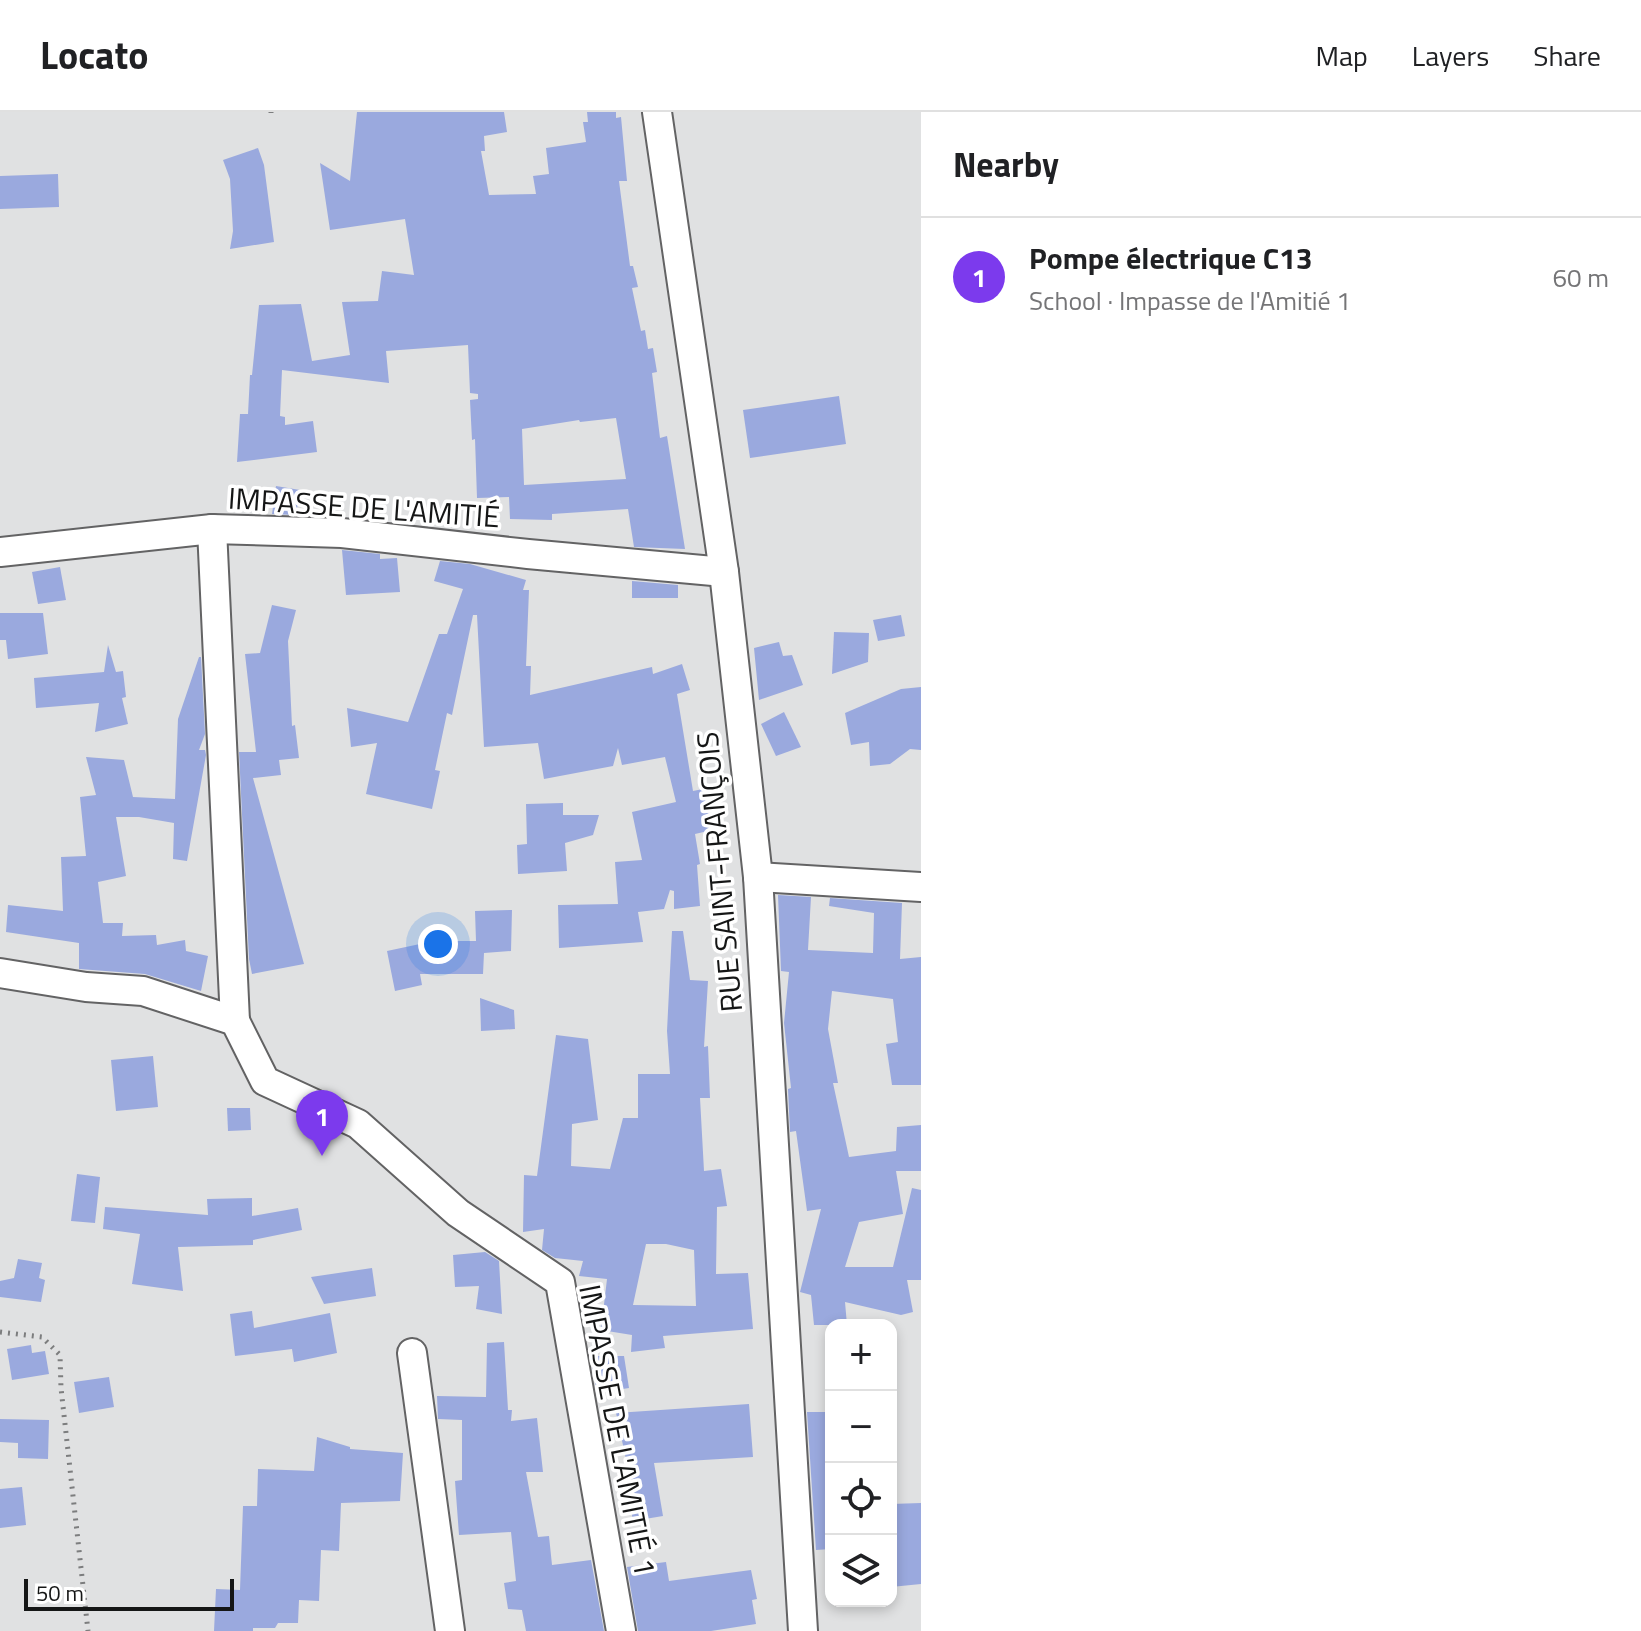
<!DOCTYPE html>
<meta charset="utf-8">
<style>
body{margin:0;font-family:"Titillium Web",sans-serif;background:#f6f6f6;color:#202124}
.controls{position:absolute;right:24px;bottom:24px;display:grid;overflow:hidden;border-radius:16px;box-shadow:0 4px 12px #0003}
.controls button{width:72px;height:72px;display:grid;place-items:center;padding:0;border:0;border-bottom:2px solid #e0e0e0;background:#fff;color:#202124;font:40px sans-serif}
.scale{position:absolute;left:24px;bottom:20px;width:210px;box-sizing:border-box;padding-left:8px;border:4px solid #151616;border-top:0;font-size:22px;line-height:28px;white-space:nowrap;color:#151616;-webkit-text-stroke:6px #fff;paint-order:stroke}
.you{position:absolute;left:438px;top:832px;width:28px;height:28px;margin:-20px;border:6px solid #fff;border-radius:50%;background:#1a73e8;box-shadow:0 0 0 12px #1a73e833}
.badge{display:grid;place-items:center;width:52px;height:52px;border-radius:50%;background:#7c3aed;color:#fff;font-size:26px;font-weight:700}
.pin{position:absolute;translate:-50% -66px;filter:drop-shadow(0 2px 4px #0008)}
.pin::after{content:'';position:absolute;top:42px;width:28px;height:24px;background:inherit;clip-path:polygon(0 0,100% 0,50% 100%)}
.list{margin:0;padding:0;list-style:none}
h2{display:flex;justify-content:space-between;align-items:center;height:104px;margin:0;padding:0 32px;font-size:34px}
h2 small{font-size:26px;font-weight:400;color:#757577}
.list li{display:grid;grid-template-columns:52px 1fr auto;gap:24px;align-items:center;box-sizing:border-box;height:120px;padding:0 32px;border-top:2px solid #e0e0e0}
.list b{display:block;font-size:30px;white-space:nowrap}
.list p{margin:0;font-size:26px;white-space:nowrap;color:#757577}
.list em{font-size:26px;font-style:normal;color:#757577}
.icon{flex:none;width:44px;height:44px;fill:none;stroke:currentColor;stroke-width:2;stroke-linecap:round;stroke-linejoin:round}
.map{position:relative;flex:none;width:921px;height:1519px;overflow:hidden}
header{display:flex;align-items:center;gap:48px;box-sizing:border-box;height:112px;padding:0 40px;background:#fff;border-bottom:2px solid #e0e0e0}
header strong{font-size:38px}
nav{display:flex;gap:44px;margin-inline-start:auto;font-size:28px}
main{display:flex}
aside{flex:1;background:#fff}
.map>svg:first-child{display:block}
</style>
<header>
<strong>Locato</strong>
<nav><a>Map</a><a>Layers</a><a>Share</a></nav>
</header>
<main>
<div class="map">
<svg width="921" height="1519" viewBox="0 0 921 1519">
<rect width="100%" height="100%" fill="#e0e1e2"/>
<g fill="#9aa9de" fill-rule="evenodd">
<path d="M357 0H504L507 20 484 24 485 39H481L489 83 536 82 533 64 549 62 546 36 586 30 583 10H588L587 0H616V6L621 5 627 69H619L630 154H633L638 175 632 176 641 219 645 218 648 237 653 236 657 260 652 261 660 326 667 324 685 437 634 435 628 397 552 402V408L510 407 509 385 477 386 475 327 472 328 470 288 478 287V282L470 281 468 233 386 239 389 271 282 258 280 304 285 305V313L313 309 317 340 237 350 240 302H248L250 263H252L259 193 301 192 312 249 350 243 342 190 378 189 382 159 414 163 405 107 330 118 320 51 350 69ZM616 306 626 367 524 373 522 317 579 308 580 310Z"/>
<path d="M258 36 264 53 274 130 230 137 233 119 230 67 223 48Z"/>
<path d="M58 62 59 95 0 97V64Z"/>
<path d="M839 284 846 332 750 346 743 298Z"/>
<path d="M276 374 300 378 296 403 272 402Z"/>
<path d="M342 438 380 442V447L397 446 400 480 346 483Z"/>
<path d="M440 449 470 452 526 468 523 478H529L526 554H531L530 583 652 555 653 562 682 552 690 578 677 582 693 679 703 677 712 718 695 722 700 752 697 753 700 794 674 797V779L670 778 664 797 638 800 643 830 559 836 558 793 618 792 615 750 642 748 632 700 676 690 665 645 622 653 618 636 613 654 544 667 538 631 484 635 477 503H473L452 603 447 601 435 658 440 659 432 697 366 682 377 631 351 635 347 596 408 610 439 522H447L463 477 434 469Z"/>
<path d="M60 455 66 488 38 492 32 460Z"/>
<path d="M632 469 678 473V486H632Z"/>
<path d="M272 493 296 498 288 529 292 614 295 613 299 646 279 648 281 663 253 666 304 852 252 862 249 847 239 640H256L245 542 260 541Z"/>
<path d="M0 501H43L48 542 8 547 6 528H0Z"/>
<path d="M901 503 905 524 878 529 873 508Z"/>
<path d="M834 520 869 521 868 550 832 562Z"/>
<path d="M779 530 783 544 792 543 803 573 759 588 754 536Z"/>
<path d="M108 533 116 560 123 559 126 585 122 586 128 612 95 620 99 591 36 596 34 566 104 560Z"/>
<path d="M199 545H201L205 622 199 638H205L206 643 187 749 173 747 174 711 139 705H116L126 764 98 770 103 811H123L122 824 156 823 157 833 185 828 186 839 208 844 201 879 145 862 79 857V831L6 820 8 793 63 799 61 745 86 744 80 685 96 683 86 645 124 648 133 685 175 687 178 607Z"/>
<path d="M921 575V638L910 637 890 652 870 654 869 630 851 633 845 601 901 577Z"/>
<path d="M784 600 801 635 776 644 761 612Z"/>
<path d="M563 691V703H599L593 723 565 731 567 759 518 762 517 733 527 732 526 692Z"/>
<path d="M778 783 811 785 808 838 873 841 874 801 829 794 830 786 902 791 900 847 921 845V973H892L886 932 898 930 893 887 832 879 828 917 838 971H833L849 1045 896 1039 897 1015 921 1013V1059H896L903 1102 859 1110 845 1155H893L912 1076 921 1078V1168H907L913 1200 901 1203 845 1190 847 1213H814L811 1183 800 1180 821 1097 807 1099 796 1019 790 1020 788 977 791 976 784 911 789 860 781 859Z"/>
<path d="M512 798 511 839 484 841 483 862H420L422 873 395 879 387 839 434 829H476L475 799Z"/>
<path d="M672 819H683L690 868 708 869 704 935 708 934 710 986H700L704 1059 721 1057 727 1094 717 1095 716 1162 748 1161 753 1217 663 1224 665 1236 631 1240 632 1223 601 1218 607 1167 579 1164 583 1149 555 1146 542 1138 544 1117 523 1120 524 1063 537 1064 556 923 588 927 598 1008 572 1012 571 1054 610 1057 623 1006H638V962H670L667 919ZM646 1132H666L694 1138 696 1194 633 1193Z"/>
<path d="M480 886 514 898 515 917 481 919Z"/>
<path d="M153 944 158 995 116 999 111 948Z"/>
<path d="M227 996H250L251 1018 228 1019Z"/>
<path d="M77 1062 100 1065 95 1111 71 1109Z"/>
<path d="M252 1086V1104L298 1096 302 1118 253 1128V1133L178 1135 183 1179 132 1172 140 1122 103 1117 105 1095 208 1103 207 1087Z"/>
<path d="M485 1140 499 1149 502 1202 476 1197 479 1174 455 1175 453 1143Z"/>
<path d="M18 1147 42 1151 39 1166 45 1168 41 1190 0 1185V1169L14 1166Z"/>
<path d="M372 1156 376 1184 324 1192 311 1165Z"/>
<path d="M252 1199 254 1216 330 1201 337 1241 294 1250 292 1237 235 1244 230 1202Z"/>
<path d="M504 1230 508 1298H512L511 1309 537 1306 543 1360H526L538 1425 549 1424 552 1453 591 1448 604 1519H526L522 1498 508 1497 504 1471 516 1469 511 1420 459 1423 455 1369 462 1368V1308L438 1307 437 1284 486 1285 487 1231Z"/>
<path d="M31 1233 32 1241 45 1239 49 1262 12 1268 7 1237Z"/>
<path d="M598 1244H624L629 1276 597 1281 591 1248 598 1247Z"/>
<path d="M109 1265 114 1295 79 1301 74 1270Z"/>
<path d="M749 1292 753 1345 654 1351 663 1404 633 1409 629 1385 634 1384 616 1301Z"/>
<path d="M807 1300H831V1333H826L831 1367V1437L816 1438Z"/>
<path d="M0 1307 49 1308 48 1347 18 1346V1331L0 1330Z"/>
<path d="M317 1325 350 1335V1337L403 1341 400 1389 341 1391 339 1439 321 1438 319 1489 299 1488 298 1511H278L275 1516H253V1519H214L216 1477 240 1478 243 1394H257L258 1357 314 1359Z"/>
<path d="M22 1375 26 1413 0 1416V1377Z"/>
<path d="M921 1391V1472L891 1475V1392Z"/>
<path d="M666 1450 669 1469 751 1458 757 1487 752 1488 756 1512 711 1519H638L627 1455Z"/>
</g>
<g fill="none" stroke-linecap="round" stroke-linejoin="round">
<defs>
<g id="minor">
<path d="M657 0 724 460 758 765 803 1519"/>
<path d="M212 417 235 909"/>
<path d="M0 440 212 417 342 421 528 442 724 460"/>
<path d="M758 765 921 775"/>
<path d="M0 861 86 875 143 879 235 909 265 969 358 1012 458 1101 560 1170 621 1519"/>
<path d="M412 1241 450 1519"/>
</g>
</defs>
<use href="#minor" stroke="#636364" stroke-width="32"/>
<g stroke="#7c7d7e" stroke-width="5" stroke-dasharray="2 6" stroke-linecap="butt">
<path d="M271 1V0"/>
<path d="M0 1220 42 1225 60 1243 61 1276 88 1519"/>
</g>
<use href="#minor" stroke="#fff" stroke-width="28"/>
</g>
<g text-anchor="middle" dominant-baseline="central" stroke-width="7" stroke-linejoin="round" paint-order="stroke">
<g font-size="30" fill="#151616" stroke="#fff">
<text transform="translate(364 395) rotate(4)">IMPASSE DE L'AMITIÉ</text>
<text transform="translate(719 760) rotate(-95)">RUE SAINT-FRANÇOIS</text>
<text transform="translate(618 1318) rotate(79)">IMPASSE DE L'AMITIÉ 1</text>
</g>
</g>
</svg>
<div class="controls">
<button>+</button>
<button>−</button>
<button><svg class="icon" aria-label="locate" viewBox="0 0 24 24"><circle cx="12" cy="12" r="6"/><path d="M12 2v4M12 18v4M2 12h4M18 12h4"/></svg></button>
<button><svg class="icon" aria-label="layers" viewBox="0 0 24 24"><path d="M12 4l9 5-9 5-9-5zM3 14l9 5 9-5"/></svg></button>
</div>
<div class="scale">50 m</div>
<div class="you"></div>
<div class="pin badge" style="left:322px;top:1044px">1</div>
</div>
<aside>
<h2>Nearby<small></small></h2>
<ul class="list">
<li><span class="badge">1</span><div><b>Pompe électrique C13</b><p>School · Impasse de l'Amitié 1</p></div><em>60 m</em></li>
</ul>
</aside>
</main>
